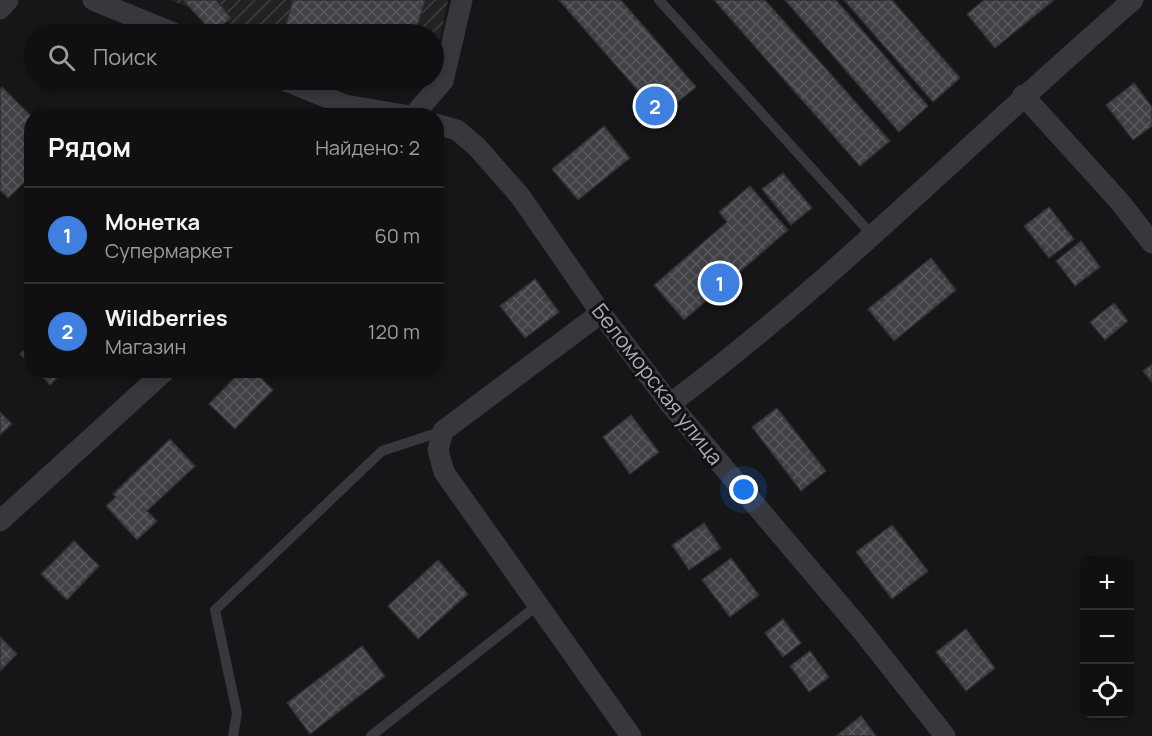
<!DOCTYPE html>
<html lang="ru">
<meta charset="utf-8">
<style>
body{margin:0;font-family:Manrope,sans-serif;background:#1e1e20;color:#f1f3f6}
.controls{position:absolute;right:18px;bottom:18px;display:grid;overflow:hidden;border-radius:12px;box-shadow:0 3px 9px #0003}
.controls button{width:54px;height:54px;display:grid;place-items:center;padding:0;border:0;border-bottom:2px solid #303032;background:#101012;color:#f1f3f6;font:30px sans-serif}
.you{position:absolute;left:744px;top:490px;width:21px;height:21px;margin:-15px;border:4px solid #fff;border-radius:50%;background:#1a73e8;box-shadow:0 0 0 9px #1a73e833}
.badge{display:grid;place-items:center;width:39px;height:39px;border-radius:50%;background:#db2777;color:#fff;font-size:20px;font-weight:700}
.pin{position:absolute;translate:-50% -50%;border:3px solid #fff;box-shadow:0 2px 6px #0006}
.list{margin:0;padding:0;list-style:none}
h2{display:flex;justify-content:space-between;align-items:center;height:78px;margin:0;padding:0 24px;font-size:26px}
h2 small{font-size:20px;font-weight:400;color:#9c9d9f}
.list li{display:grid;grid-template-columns:39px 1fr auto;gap:18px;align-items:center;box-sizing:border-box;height:96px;padding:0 24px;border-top:2px solid #303032}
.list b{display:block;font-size:22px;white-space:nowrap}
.list p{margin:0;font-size:20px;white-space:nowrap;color:#9c9d9f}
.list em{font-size:20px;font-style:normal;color:#9c9d9f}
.icon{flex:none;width:33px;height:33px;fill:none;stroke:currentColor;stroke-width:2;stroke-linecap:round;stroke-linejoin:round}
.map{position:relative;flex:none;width:1152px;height:736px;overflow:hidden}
.search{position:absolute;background:#101012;box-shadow:0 3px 9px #0003;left:24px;top:24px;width:420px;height:66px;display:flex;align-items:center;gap:15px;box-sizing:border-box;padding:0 21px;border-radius:33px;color:#9c9d9f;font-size:22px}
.panel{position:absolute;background:#101012;box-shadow:0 3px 9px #0003;left:24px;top:108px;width:420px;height:270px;border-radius:24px}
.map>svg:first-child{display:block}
</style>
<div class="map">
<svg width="1152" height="736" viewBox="0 0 1152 736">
<defs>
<pattern id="industrial-furrows" width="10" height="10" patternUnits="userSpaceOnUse" patternTransform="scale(1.5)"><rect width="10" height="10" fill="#222225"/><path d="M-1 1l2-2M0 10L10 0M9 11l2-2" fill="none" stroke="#3f3f43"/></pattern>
<pattern id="building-cross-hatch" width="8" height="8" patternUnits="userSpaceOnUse" patternTransform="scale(1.5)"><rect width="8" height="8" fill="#404145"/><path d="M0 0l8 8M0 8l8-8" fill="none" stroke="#595a5e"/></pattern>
</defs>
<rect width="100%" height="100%" fill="#161618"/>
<path fill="url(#industrial-furrows)" d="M170 0H448L434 65V34H257Z"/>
<g fill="url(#building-cross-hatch)" stroke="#303034" stroke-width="1.5">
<path d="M183 0H216L231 18 213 33Z"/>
<path d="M293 0H425L415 34H322L286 24Z"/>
<path d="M559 0H621L696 87 660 116Z"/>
<path d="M714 0H765L890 141 860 166Z"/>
<path d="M785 0H836L928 106 899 132Z"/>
<path d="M844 0H892L960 78 933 102Z"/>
<path d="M984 0H1054L995 48 967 14Z"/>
<path d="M1134 83 1152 107V126L1133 140 1106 105Z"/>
<path d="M2 87 32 117V175L8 198 0 190V90Z"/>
<path d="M604 126 630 158 578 200 552 169Z"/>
<path d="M783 173 812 208 791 225 762 189Z"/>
<path d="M750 186 788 230 684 320 654 285 727 222 719 212Z"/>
<path d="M1049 207 1074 239 1049 258 1024 226Z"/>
<path d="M1081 241 1100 267 1075 286 1056 261Z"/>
<path d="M931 258 956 290 894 341 868 309Z"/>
<path d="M535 279 559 312 525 338 500 306Z"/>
<path d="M1114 303 1128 321 1105 340 1090 322Z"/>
<path d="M32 343V366L20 354Z"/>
<path d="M1152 364V382L1143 371Z"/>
<path d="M36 370H65L50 385Z"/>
<path d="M242 370H253L273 390 235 429 209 404Z"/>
<path d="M777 408 826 471 801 491 752 427Z"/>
<path d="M0 412 12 424 0 435Z"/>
<path d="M631 415 659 452 630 474 603 437Z"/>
<path d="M170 439 195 466 147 511 157 521 137 540 106 506 116 497 113 494Z"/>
<path d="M704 523 721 548 689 570 672 545Z"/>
<path d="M892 525 928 571 892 599 856 552Z"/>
<path d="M74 541 99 566 67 600 41 574Z"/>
<path d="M731 558 759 595 730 617 702 580Z"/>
<path d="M438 560 468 594 418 639 388 606Z"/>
<path d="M783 619 801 643 783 657 765 633Z"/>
<path d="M966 629 995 668 966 691 936 652Z"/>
<path d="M0 637 17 654 0 671Z"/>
<path d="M362 646 385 676 310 734 287 703Z"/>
<path d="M810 651 829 677 809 692 790 666Z"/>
<path d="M861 716 876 736H836Z"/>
</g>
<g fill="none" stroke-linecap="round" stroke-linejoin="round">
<g stroke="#37383d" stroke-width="10">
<path d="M659 0 873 236"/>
<path d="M233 736 237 713 215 610 382 451 443 431"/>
<path d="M371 736 539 604"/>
</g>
<g stroke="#37383d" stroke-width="21">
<path d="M93 0 176 34"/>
<path d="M0 9 8 0"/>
<path d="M284 80 345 105 410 116"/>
<path d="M1023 95 1120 202 1152 243"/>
<path d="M413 116 443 81 462 0"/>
<path d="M436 124 457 130 477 147 520 196 601 313 670 404 863 632 945 736"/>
<path d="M601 313 443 431 438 450 444 472 631 736"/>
<path d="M670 404C834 281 978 134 1133 0"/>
<path d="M0 521 166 370"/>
</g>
</g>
<g text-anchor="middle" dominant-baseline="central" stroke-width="6" stroke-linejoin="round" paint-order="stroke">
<g font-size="21" fill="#a8adb8" stroke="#111113">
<text transform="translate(658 384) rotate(52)">Беломорская улица</text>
</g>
</g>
</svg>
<div class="controls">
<button>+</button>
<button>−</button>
<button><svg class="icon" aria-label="locate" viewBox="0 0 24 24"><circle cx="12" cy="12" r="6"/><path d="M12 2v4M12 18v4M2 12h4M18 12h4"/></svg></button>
</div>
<div class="you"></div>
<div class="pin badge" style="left:720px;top:283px;background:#3f7fe0">1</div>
<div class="pin badge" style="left:655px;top:106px;background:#3f7fe0">2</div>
<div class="search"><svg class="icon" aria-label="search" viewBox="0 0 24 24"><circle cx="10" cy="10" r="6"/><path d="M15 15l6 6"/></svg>Поиск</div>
<section class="panel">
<h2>Рядом<small>Найдено: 2</small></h2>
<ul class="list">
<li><span class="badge" style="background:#3f7fe0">1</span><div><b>Монетка</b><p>Супермаркет</p></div><em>60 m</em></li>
<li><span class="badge" style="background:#3f7fe0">2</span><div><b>Wildberries</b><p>Магазин</p></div><em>120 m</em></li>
</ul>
</section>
</div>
